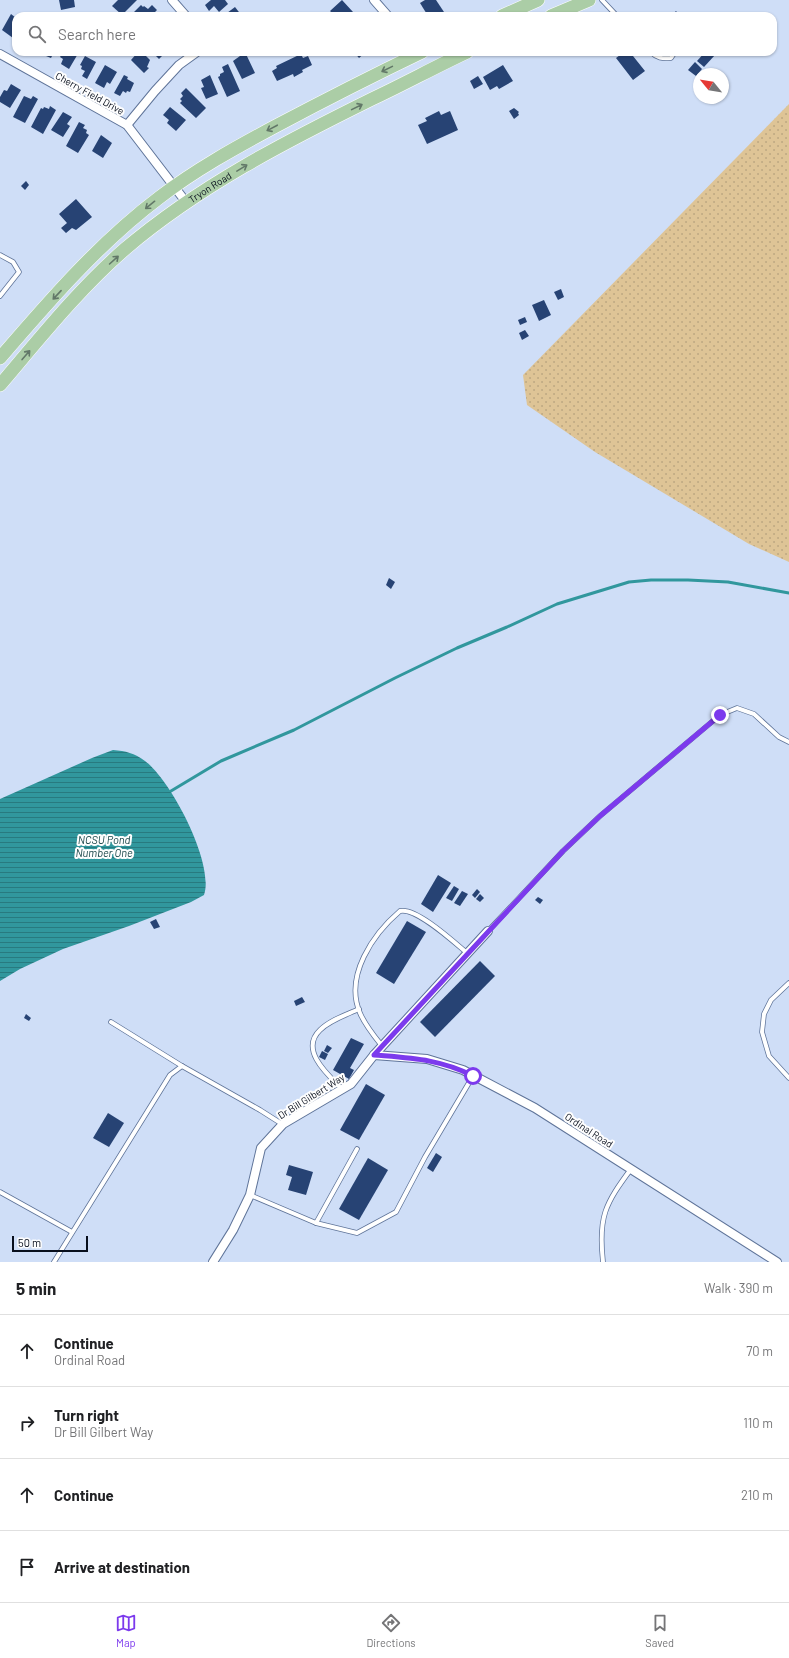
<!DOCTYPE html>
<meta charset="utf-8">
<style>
body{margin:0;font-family:Barlow,sans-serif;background:#f2f2f2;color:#202124}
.compass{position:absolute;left:693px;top:68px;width:36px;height:36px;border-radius:50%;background:#fff;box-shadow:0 1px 3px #0004;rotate:300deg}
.scale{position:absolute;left:12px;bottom:10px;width:76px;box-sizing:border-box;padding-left:4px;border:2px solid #080f1d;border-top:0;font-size:11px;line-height:14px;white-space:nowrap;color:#080f1d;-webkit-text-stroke:3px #fefefe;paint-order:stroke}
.stop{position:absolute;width:12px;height:12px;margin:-9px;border:3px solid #7c3aed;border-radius:50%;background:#fff}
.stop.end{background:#7c3aed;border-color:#fff;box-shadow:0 1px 4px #0008}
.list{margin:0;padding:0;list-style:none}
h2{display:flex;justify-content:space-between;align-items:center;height:52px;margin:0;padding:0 16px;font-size:17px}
h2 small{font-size:13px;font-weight:400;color:#757577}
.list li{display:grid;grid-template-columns:26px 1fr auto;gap:12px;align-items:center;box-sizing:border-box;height:72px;padding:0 16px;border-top:1px solid #e0e0e0}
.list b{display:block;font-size:15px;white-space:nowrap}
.list p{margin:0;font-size:13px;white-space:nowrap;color:#757577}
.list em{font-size:13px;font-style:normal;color:#757577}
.icon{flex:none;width:22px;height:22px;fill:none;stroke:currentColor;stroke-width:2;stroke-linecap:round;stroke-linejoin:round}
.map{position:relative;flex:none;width:789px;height:1262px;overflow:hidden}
.search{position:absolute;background:#fff;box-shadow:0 1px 3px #0004;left:12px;right:12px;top:12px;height:44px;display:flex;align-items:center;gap:10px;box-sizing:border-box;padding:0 14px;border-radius:12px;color:#757577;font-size:15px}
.sheet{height:340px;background:#fff}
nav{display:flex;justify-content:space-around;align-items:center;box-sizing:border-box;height:56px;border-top:1px solid #e0e0e0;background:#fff;font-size:11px;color:#757577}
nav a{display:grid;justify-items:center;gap:2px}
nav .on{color:#7c3aed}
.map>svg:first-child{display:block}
</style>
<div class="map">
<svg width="789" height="1262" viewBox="0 0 789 1262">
<defs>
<pattern id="grass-dots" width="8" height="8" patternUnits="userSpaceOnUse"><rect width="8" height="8" fill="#dec496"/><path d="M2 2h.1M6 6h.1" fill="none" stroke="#bda781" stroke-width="1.8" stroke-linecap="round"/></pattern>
<pattern id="water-rules" width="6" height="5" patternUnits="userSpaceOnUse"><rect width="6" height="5" fill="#31979d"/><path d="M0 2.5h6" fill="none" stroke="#287a7f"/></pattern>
</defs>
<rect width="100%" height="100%" fill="#cfdef7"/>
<path fill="url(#grass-dots)" d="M789 104V562L749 544 595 452 527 405 523 375Z"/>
<path fill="url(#water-rules)" d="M113 750C126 751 134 753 145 761 171 780 215 864 204 895L191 902 129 926 63 949 20 969 0 981V799L92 758Z"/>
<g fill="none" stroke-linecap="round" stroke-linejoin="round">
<path stroke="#31979d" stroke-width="3" d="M171 791 221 761 294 730 395 678 457 648 507 627 557 604 629 582 651 580H688L728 582 789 593"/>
</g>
<g fill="#274374">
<path d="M59 0H74L75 7 61 10Z"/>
<path d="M118 0H137L122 15 112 6Z"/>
<path d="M211 0H225L228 4 219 12 214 6 209 11 205 5Z"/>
<path d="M342 0 353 12 351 15V16H335L330 11Z"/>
<path d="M425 0H436L444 12 437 16H428L420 3Z"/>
<path d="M141 5 143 7 144 6 148 9 152 5 157 10 151 16H130Z"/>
<path d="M235 7 242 16H223Z"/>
<path d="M676 11 680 16H668L670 13 672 15Z"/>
<path d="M11 14 16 18V32L13 38 2 30Z"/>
<path d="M47 52H54L51 58 46 56Z"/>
<path d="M63 52H79L69 69 61 64 63 59 60 57Z"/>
<path d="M138 52H142L150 60 147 67 149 68 144 73 131 60Z"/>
<path d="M152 52H166L159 59Z"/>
<path d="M238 52H245L255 73 242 79 233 61 240 56Z"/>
<path d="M354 52H366L359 58Z"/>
<path d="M624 52H636L637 53 633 56 645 71 633 80 616 58Z"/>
<path d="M705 52H712L715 55 704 67 697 61Z"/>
<path d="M301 54 303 58 308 56 312 65 302 70 303 72 294 77 293 74 277 81 272 71 277 68 276 66Z"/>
<path d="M85 56 96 62 87 79 82 76 85 71 81 69 82 66 80 65Z"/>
<path d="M695 62 702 69 696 76 688 70Z"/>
<path d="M228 64 240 91 227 97 218 77 220 76V74L224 72 222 67Z"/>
<path d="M105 65 117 72 110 84 107 82 104 88 95 83Z"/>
<path d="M503 65 513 81 499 89 497 86 490 90 483 77Z"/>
<path d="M124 75 128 77 127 79 134 83 130 92 127 91 126 93 123 91 120 96 114 93Z"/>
<path d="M210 75 218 94 206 99 201 88 204 87 201 80Z"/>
<path d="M478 76 483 84 474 89 470 81Z"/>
<path d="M11 84 21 90 10 108 0 102V97L4 90 7 91Z"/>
<path d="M186 88 206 108 196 118 180 103 182 101 180 99 183 96 181 93Z"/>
<path d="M24 96 31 99 33 96 38 99 25 123 13 117Z"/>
<path d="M50 106 56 110 43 134 31 127 41 108 43 109 44 107 49 109Z"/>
<path d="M170 107 186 120 176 131 167 123 169 120 163 115Z"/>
<path d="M514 108 519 112 518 113 519 115 514 119 509 111Z"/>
<path d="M439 111 441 115 450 111 458 130 427 144 418 125 427 121 425 118Z"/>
<path d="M63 112 72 117 67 124 70 126 63 137 51 130Z"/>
<path d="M79 122 85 125 83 128 87 130 86 133 89 135 78 153 66 146Z"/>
<path d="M101 135 112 143 103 158 92 151Z"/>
<path d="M26 181 29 185 25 190 21 186Z"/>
<path d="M76 199 92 217 76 230 72 228 66 233 61 228 67 223 59 214Z"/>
<path d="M561 289 564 297 558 300 554 292Z"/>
<path d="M544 300 551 315 539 321 532 305Z"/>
<path d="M525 317 527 322 520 325 518 320Z"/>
<path d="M525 330 529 336 522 340 519 333Z"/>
<path d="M389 578 395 582 391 589 386 585Z"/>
<path d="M438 875 451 883 433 912 421 904Z"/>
<path d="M454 886 459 889 452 901 446 898Z"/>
<path d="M477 889 480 892 475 898 472 895Z"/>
<path d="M462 891 468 894 460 906 454 903Z"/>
<path d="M480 894 484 898 480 902 476 899Z"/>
<path d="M538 897 543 900 540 904 535 900Z"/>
<path d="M156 919 160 927 154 929 150 922Z"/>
<path d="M407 921 426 932 394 984 376 973Z"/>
<path d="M480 961 495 976 435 1037 420 1022Z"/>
<path d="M302 997 305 1002 296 1006 294 1001Z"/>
<path d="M26 1014 31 1018 29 1021 24 1018Z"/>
<path d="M351 1038 364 1044 350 1068 354 1070 349 1079 333 1070Z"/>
<path d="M327 1045 332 1048 328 1053 324 1051Z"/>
<path d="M322 1051 328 1054 325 1060 319 1057Z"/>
<path d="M366 1084 385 1095 359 1140 340 1130Z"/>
<path d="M108 1113 124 1123 109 1147 93 1138Z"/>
<path d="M436 1153 442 1157 433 1172 427 1168Z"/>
<path d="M368 1158 388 1170 359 1220 339 1209Z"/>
<path d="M289 1165 313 1172 306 1195 288 1190 292 1177 286 1175Z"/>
</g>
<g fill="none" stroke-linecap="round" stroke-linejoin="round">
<defs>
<g id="service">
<path d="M602 0 617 16"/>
<path d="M651 52C657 58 662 59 671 58L675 52"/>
<path d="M0 255 13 262 19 272 0 296"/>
<path d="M488 931 563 851 600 816 720 715 737 708 754 714 779 737 789 742"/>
<path d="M789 983 771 1000 764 1014 762 1032 769 1056 789 1078"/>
<path d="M111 1022 182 1066 260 1110 282 1124"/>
<path d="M382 1046C374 1036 365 1025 360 1013 344 976 373 934 400 911 416 907 454 942 467 953"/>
<path d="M342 1089C328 1075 299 1050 320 1030 330 1020 346 1015 359 1009"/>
<path d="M0 1192 72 1232"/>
<path d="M250 1195 316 1223 357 1233 396 1212 425 1157 473 1076"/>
<path d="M316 1223 357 1149"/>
<path d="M54 1262 170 1075 182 1066"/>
<path d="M603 1262C598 1217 605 1204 631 1169"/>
</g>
<g id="minor">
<path d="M172 0 186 16"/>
<path d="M374 0 388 16"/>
<path d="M0 54 127 125 186 202"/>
<path d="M127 125 155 91 179 65 197 52"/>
<path d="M374 1055 427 1059 463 1070 535 1108 777 1262"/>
<path d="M213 1262 233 1230 250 1195 261 1148 283 1124 351 1084 374 1055 488 931"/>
</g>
<g id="primary">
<path d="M502 16 538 0"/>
<path d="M551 16 589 0"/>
<path d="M0 358C49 301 100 242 160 197 195 170 235 148 274 127 323 101 372 76 422 52"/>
<path id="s1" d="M0 385C40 338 79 289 125 249 199 186 285 142 372 99 404 84 435 67 467 52"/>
</g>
</defs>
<use href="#service" stroke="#5f7499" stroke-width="5.5"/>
<use href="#minor" stroke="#5f7499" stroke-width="10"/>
<use href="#primary" stroke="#fff" stroke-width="14"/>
<use href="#service" stroke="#fff" stroke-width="4"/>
<use href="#minor" stroke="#fff" stroke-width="8"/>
<use href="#primary" stroke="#abcda6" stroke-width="13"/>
</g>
<defs><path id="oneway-shaft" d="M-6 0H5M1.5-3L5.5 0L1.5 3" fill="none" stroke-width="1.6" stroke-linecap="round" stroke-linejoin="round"/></defs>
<g stroke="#627868">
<use href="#oneway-shaft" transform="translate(387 69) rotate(154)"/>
<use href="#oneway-shaft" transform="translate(357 107) rotate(-26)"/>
<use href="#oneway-shaft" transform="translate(272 128) rotate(152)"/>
<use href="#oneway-shaft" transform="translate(242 168) rotate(-31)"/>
<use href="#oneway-shaft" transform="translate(150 205) rotate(141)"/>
<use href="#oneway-shaft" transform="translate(114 260) rotate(-42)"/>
<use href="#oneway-shaft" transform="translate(57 295) rotate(133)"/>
<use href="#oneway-shaft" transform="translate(26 355) rotate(-49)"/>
</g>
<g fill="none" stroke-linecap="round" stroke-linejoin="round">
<path stroke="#7c3aed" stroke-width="5" d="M473 1076C441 1059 409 1058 374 1055L563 851 600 816 720 715"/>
</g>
<g text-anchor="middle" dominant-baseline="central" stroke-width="4" stroke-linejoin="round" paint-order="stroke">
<g font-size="10" fill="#080f1d" stroke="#fefefe">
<text transform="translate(90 93) rotate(29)">Cherry Field Drive</text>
<text stroke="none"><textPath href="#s1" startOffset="290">Tryon Road</textPath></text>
<text transform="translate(311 1096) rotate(-32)">Dr Bill Gilbert Way</text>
<text transform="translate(589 1130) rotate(33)">Ordinal Road</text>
</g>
<g font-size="11" font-style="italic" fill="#154245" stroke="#fefefe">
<text x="104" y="839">NCSU Pond<tspan x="104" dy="13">Number One</tspan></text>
</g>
</g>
</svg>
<svg class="compass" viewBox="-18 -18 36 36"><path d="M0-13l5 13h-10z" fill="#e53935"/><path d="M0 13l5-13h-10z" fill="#757577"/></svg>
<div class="scale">50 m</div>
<div class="stop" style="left:473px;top:1076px"></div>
<div class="stop end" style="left:720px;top:715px"></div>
<div class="search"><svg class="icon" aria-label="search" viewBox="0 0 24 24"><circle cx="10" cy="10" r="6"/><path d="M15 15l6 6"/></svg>Search here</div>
</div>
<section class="sheet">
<h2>5 min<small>Walk · 390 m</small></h2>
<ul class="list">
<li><svg class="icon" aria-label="ahead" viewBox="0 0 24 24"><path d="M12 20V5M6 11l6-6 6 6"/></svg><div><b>Continue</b><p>Ordinal Road</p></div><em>70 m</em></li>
<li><svg class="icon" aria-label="right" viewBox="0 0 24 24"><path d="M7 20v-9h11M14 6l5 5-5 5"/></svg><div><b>Turn right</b><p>Dr Bill Gilbert Way</p></div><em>110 m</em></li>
<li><svg class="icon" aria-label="ahead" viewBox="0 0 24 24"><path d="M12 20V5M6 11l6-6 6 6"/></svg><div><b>Continue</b></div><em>210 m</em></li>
<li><svg class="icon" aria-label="arrive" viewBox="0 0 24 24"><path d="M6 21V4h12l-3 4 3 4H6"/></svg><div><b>Arrive at destination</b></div></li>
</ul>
</section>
<nav>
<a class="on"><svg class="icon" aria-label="map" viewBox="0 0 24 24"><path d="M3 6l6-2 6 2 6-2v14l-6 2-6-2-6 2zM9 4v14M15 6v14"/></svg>Map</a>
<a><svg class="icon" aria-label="directions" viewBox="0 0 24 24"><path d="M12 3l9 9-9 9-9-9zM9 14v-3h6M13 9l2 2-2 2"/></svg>Directions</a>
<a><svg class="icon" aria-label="saved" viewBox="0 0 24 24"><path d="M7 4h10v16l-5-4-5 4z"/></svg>Saved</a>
</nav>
